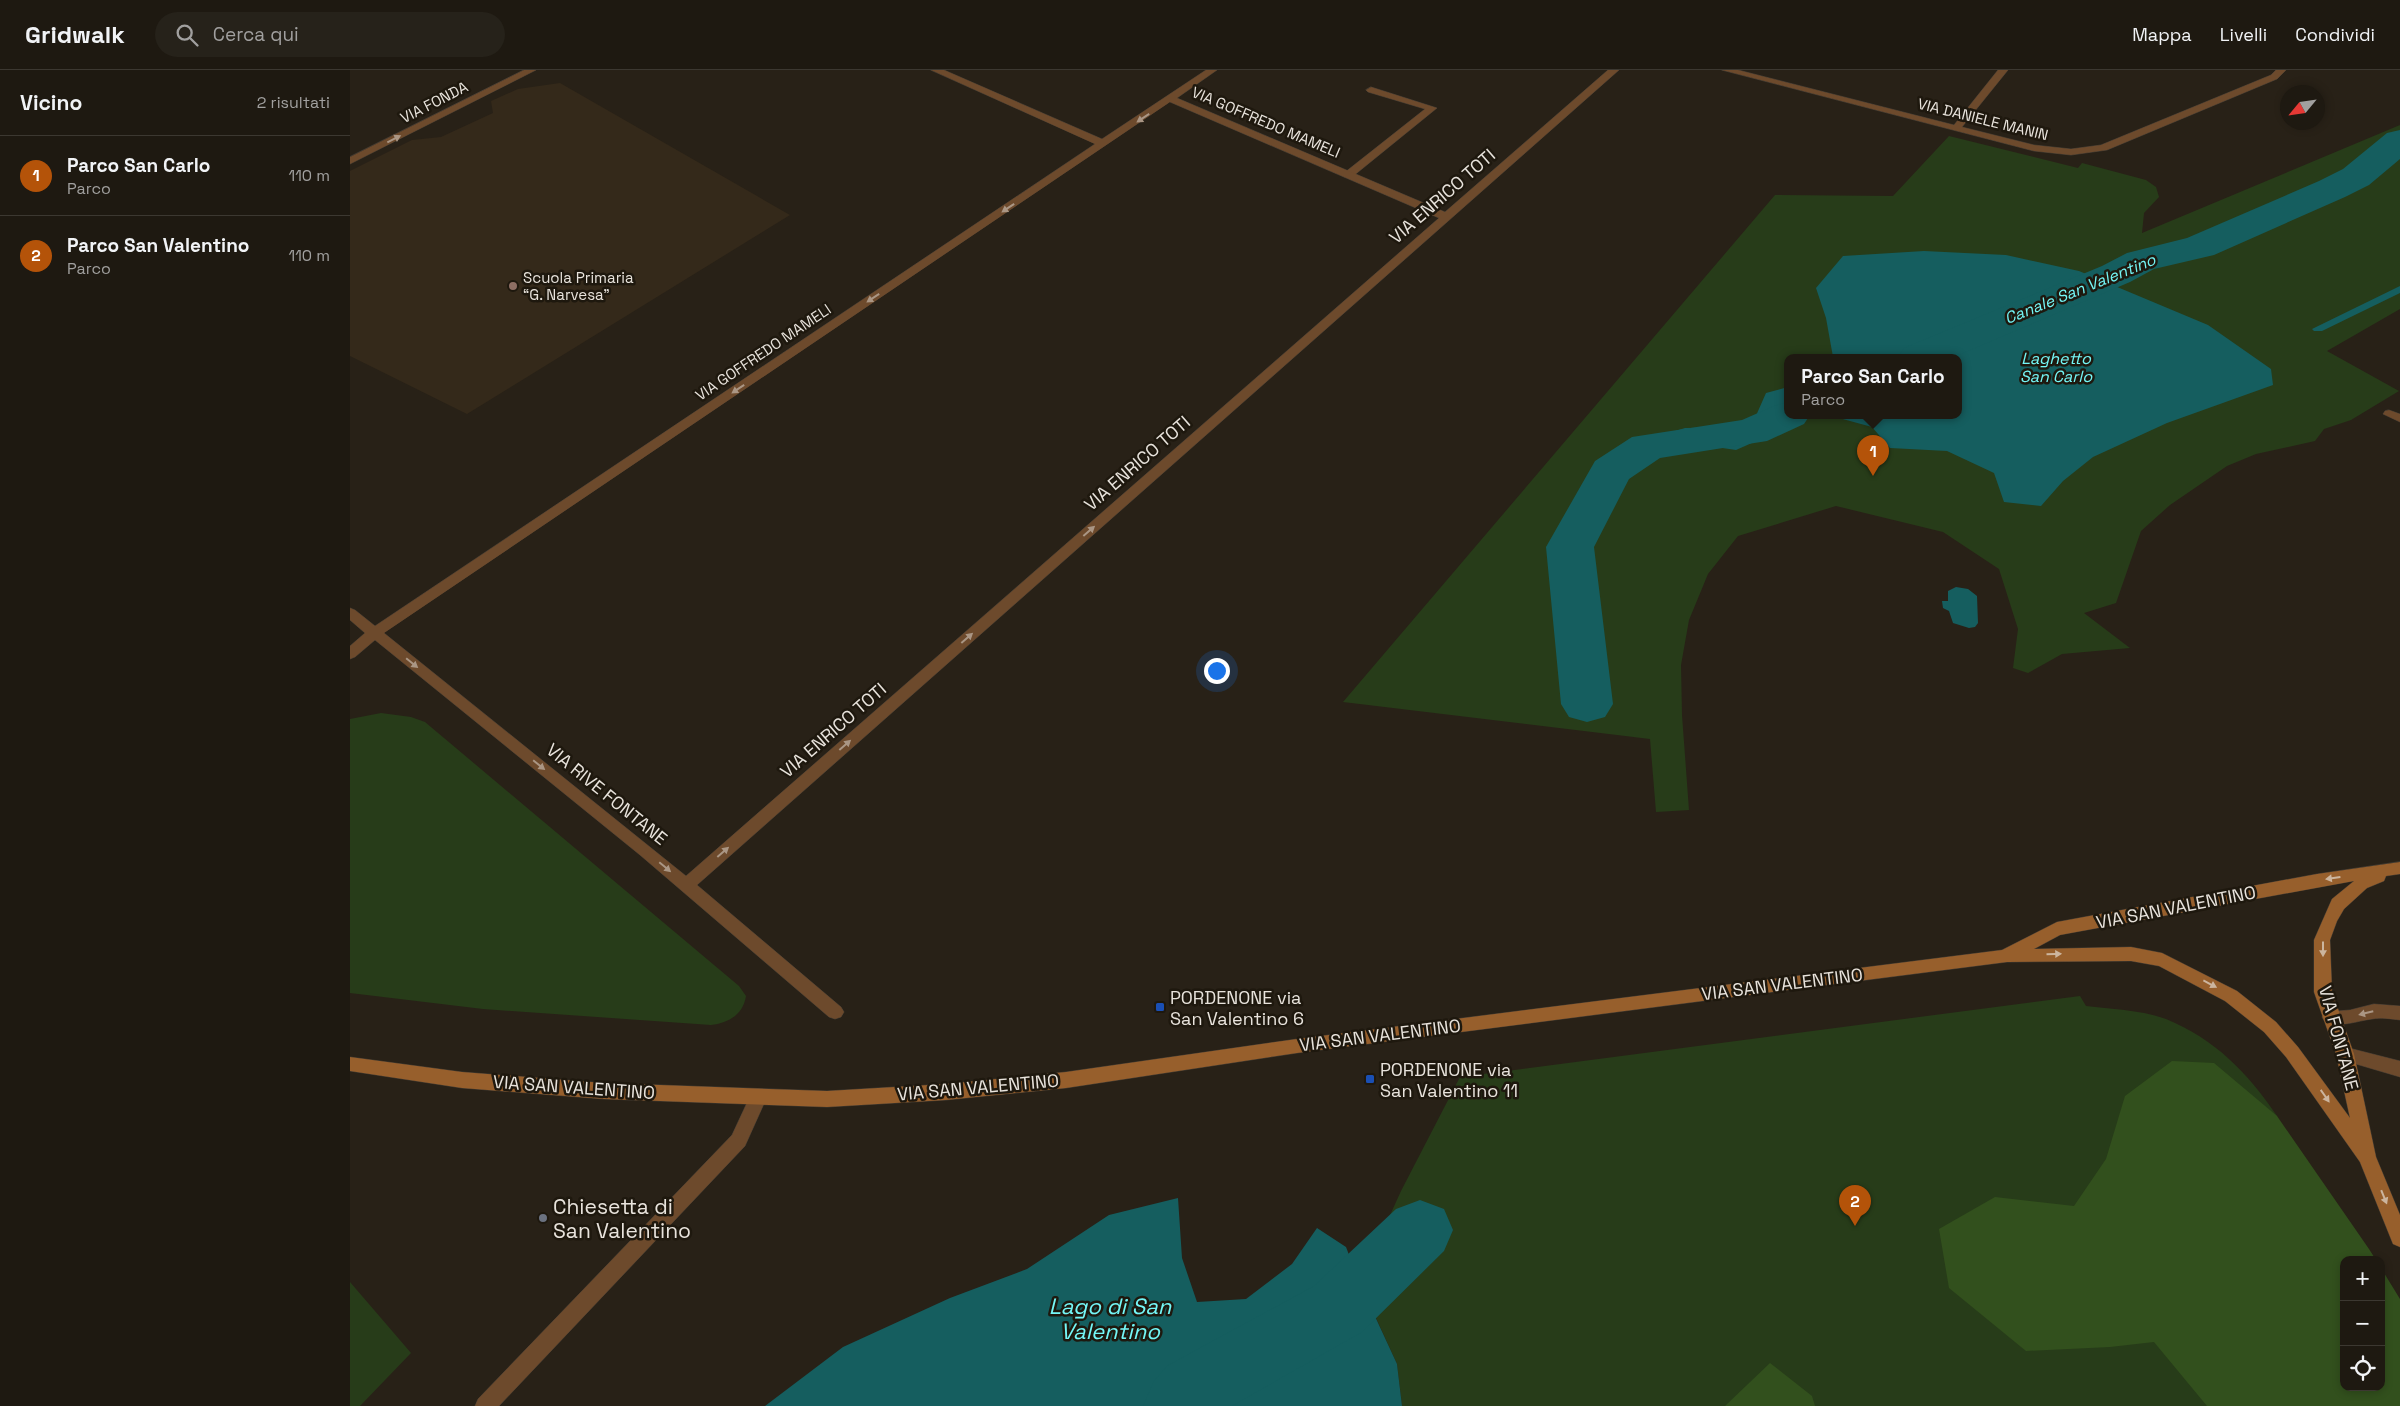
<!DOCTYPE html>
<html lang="it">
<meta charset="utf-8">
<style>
body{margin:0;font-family:"Space Grotesk",sans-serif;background:#26221a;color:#f1f3f6}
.controls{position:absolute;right:15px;bottom:15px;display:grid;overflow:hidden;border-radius:10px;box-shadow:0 2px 8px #0003}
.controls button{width:45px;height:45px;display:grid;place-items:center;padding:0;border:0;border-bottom:1px solid #3c3831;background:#1e1911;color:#f1f3f6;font:25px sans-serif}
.compass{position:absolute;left:1930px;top:15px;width:45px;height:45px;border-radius:50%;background:#1e1911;box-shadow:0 2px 8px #0003;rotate:241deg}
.you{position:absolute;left:866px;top:600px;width:18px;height:18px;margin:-12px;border:4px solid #fff;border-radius:50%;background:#1a73e8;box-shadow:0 0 0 8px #1a73e833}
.badge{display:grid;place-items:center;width:32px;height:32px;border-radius:50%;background:#b45309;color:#fff;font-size:16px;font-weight:700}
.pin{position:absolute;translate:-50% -41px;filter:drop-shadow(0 1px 2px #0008)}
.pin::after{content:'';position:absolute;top:26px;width:18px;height:15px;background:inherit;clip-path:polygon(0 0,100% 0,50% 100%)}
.popup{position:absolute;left:1434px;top:284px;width:178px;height:65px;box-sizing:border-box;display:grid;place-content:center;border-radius:10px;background:#1e1911;filter:drop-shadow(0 1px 4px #0005);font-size:16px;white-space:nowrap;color:#a1a09f}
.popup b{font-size:19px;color:#f1f3f6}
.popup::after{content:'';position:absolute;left:50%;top:100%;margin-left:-10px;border:10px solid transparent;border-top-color:#1e1911}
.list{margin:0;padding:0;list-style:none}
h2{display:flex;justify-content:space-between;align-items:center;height:65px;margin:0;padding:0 20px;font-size:21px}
h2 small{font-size:16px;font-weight:400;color:#a1a09f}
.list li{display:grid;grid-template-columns:32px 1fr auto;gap:15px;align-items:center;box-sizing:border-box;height:80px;padding:0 20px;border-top:1px solid #3c3831}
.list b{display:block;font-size:19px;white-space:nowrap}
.list p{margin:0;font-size:16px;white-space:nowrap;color:#a1a09f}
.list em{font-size:16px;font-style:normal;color:#a1a09f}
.icon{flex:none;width:28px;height:28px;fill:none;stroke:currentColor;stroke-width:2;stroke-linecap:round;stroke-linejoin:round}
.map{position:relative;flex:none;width:2050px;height:1336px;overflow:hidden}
header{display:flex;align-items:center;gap:30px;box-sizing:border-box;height:70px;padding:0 25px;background:#1e1911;border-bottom:1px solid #3c3831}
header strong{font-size:24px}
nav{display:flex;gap:28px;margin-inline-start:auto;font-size:18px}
.search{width:350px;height:45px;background:#26221a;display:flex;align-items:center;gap:12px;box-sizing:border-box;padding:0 18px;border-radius:28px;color:#a1a09f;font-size:19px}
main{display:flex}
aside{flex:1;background:#1e1911}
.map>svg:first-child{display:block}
</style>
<header>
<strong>Gridwalk</strong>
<div class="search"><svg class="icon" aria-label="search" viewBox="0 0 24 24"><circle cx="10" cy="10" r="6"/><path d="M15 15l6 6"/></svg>Cerca qui</div>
<nav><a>Mappa</a><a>Livelli</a><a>Condividi</a></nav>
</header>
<main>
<aside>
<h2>Vicino<small>2 risultati</small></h2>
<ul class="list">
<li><span class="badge">1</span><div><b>Parco San Carlo</b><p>Parco</p></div><em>110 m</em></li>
<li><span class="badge">2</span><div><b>Parco San Valentino</b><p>Parco</p></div><em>110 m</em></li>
</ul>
</aside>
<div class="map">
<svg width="2050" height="1336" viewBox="0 0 2050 1336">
<rect width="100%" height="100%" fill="#282117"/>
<path fill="#34291a" d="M210 13 440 145 117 344 0 286V101L62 70 91 67 143 43 141 31 168 19Z"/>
<g fill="#273c19" fill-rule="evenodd">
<path d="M2050 55V239L1977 281 2049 321 2001 350 1974 359 1965 371 1906 384 1877 396 1820 435 1791 461 1766 533 1734 543 1780 578 1712 584 1678 603 1663 598 1668 559 1649 499 1593 462 1486 436 1388 466 1358 504 1339 550 1331 595 1332 645 1339 740 1306 742 1300 669 993 632 1425 125 1543 126 1599 66 1728 98 1732 93 1796 110 1806 117 1809 127 1794 143 1792 163ZM1438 287H1608V345H1438Z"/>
<path d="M31 643 61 647 75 652 389 916 396 926C393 945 378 953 361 955L133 939 0 923V649Z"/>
<path d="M1730 926 1736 936C1761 939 1791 940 1816 949 1865 969 1898 1003 1927 1046L1994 1317H2031L2046 1336H1052L1047 1294 1016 1226V1198L1051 1121 1110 1007Z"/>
<path d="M0 1212 61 1283 10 1336H0Z"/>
</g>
<g fill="#32501d">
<path d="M1822 991 1864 993 1927 1046 2019 1179 2026 1190H1994V1317H2031V1198L2050 1229V1336H1857L1804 1272 1760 1277 1676 1281 1599 1218 1589 1159 1645 1127 1724 1136 1756 1089 1775 1026Z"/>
<path d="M1420 1293 1462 1326 1465 1336H1375Z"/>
</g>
<g fill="#155e5f">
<path d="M1574 181 1656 185 1729 201 1858 255 1921 299 1923 315 1817 353 1743 387 1713 411 1691 436 1654 432 1644 403 1597 381 1540 378 1522 357 1478 345H1608V287H1483L1476 248 1466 218 1493 186Z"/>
<path d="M1438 317V345H1465L1386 380 1304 368 1335 358 1401 357 1416 323Z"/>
<path d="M1606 517 1618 519 1627 526 1628 553 1625 557 1619 558 1603 553 1599 541 1593 538 1592 531H1598V521Z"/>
<path d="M828 1128 832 1188 847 1232 896 1229 942 1194 967 1158 996 1177 1011 1216 1047 1294 1052 1336H415L493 1277 600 1228 677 1199 759 1145Z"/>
</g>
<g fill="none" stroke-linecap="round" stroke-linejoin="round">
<path fill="#155e5f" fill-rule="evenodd" d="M2050 216V223L1972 261H1964L1962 259Z"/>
<g fill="#155e5f" fill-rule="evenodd">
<path d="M2050 60V89L2019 115 1995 127 1864 185 1804 199 1780 212 1604 287H1548L1554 278 1752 196 1777 183 1837 168 1969 111 1993 99 2037 63Z"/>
<path d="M1438 332V345H1460L1454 354 1417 371 1310 388 1279 409 1244 477 1263 634 1255 647 1237 652 1219 647 1211 634 1196 477 1245 391 1282 367 1392 350 1424 336Z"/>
<path d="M1070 1130 1094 1139 1103 1160 1094 1181 1012 1262 882 1336H793L804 1311 817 1296 964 1216 1046 1139Z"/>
</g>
<defs>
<g id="lane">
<path d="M1021 17 1087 38 1002 107H994V103L1075 39 1018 22 1016 20Z"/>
<path d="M2039 340 2050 344V352L2033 344 2035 341Z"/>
<path d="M2024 934 2050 936V950C2041 949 2031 947 2022 949 2006 951 1991 958 1975 952L1972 947 1975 942 2000 940Z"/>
<path d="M1995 977 2050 991V1007L1989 989 1986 984 1989 979Z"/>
<path d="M408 1019 414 1022 417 1027 395 1076 149 1336H125L128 1329 382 1065 402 1022Z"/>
</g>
<g id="street">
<path d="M174 0H186L0 94V87Z"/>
<path d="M581 0H594L752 69 856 0H867L827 28 1095 142 1258 0H1269L347 815 491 937 494 942 491 947 485 949 479 947 290 785 25 570 5 587 0 589V576L15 563 0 550V538L5 540 25 556 745 74ZM820 32 1089 148 336 806 34 563Z"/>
<path d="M1372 0H1388L1604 55 1648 0H1658L1612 57 1684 75 1721 79 1751 75 1921 5 1926 0H1936L1927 9 1757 80 1721 85 1684 81Z"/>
</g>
<path id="secondary" d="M2050 792V804L2036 806 2034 811 2017 818 1994 839 1987 851 1980 870 1982 922 2004 984 2026 1087 2050 1145V1177L2043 1174 2010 1092 1936 987 1914 962 1875 931 1809 896 1781 891 1657 892 947 983 716 1018 596 1030 477 1037 254 1029 112 1018 0 1001V987L112 1002 254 1013 477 1021 596 1014 716 1002 947 969 1652 880 1707 852 1967 804ZM2004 811 1982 829 1964 870V922L1986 984 2000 1048 1948 977 1926 952 1887 921 1812 883 1781 877 1684 879 1710 865Z"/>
</defs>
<use href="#lane" stroke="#433c33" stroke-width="1"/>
<use href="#street" stroke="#433c33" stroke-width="1"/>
<use href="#secondary" stroke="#433c33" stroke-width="1"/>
<use href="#lane" fill="#6d4a2c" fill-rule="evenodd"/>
<use href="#street" fill="#6d4a2c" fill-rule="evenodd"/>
<use href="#secondary" fill="#975f2c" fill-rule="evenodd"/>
</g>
<defs><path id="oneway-solid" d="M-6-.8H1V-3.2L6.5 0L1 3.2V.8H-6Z" transform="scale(1.25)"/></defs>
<g fill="#aa9684">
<use href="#oneway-solid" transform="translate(793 48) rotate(146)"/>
<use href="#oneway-solid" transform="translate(44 69) rotate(-27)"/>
<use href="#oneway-solid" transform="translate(658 138) rotate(146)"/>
<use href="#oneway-solid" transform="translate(523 228) rotate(146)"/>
<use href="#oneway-solid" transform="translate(388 319) rotate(146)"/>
<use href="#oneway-solid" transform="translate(739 461) rotate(-41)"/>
<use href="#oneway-solid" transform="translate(617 568) rotate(-41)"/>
<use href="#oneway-solid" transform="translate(62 593) rotate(39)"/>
<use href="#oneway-solid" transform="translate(495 675) rotate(-41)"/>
<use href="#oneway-solid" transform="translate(189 695) rotate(39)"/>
<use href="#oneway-solid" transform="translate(373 782) rotate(-41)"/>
<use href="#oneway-solid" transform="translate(315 797) rotate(40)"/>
<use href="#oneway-solid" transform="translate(2016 943) rotate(166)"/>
</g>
<g fill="#ccb59e">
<use href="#oneway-solid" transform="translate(1983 808) rotate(172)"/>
<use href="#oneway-solid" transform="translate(1973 879) rotate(90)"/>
<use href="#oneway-solid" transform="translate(1704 884) rotate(-2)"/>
<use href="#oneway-solid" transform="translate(1860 914) rotate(28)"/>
<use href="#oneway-solid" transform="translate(1975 1026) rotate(55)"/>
<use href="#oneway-solid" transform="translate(2034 1127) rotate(68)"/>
</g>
<circle fill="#8d6e63" stroke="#1e180e" stroke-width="2" cx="163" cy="216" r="5"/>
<g fill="#1a4fb4" stroke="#1e180e" stroke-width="2">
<rect x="805" y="932" width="10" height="10" rx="2.5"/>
<rect x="1015" y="1004" width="10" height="10" rx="2.5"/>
</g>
<circle fill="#6b7280" stroke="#1e180e" stroke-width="2" cx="193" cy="1148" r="5"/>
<g text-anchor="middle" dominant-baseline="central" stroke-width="5" stroke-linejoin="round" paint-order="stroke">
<g font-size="15" fill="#e8e3dc" stroke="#1e180e">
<text transform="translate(84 32) rotate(-27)">VIA FONDA</text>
<text transform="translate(1633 49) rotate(14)">VIA DANIELE MANIN</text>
<text transform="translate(916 52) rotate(23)">VIA GOFFREDO MAMELI</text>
<text transform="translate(413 282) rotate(-34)">VIA GOFFREDO MAMELI</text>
</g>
<g font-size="15" fill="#e8e3dc" stroke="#1e180e" text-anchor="start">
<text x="173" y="207">Scuola Primaria<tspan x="173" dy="17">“G. Narvesa”</tspan></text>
</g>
<g font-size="16" font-style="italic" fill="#74f7f7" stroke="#1e180e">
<text transform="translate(1730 219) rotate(-22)">Canale San Valentino</text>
<text x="1706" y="288">Laghetto<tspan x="1706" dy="18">San Carlo</tspan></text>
</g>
<g font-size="18" fill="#e8e3dc" stroke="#1e180e">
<text transform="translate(1092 126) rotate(-41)">VIA ENRICO TOTI</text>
<text transform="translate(787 393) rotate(-41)">VIA ENRICO TOTI</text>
<text transform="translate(483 660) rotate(-41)">VIA ENRICO TOTI</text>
<text transform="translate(257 724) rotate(39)">VIA RIVE FONTANE</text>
<text transform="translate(1826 837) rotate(-11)">VIA SAN VALENTINO</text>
<text transform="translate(1432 914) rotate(-7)">VIA SAN VALENTINO</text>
<text transform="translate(1030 965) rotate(-7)">VIA SAN VALENTINO</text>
<text transform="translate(1989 968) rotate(75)">VIA FONTANE</text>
<text transform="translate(224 1017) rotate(4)">VIA SAN VALENTINO</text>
<text transform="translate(628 1017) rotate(-5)">VIA SAN VALENTINO</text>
</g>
<g font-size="18" fill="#e8e3dc" stroke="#1e180e" text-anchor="start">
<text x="820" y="927">PORDENONE via<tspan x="820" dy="21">San Valentino 6</tspan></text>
<text x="1030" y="999">PORDENONE via<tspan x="1030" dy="21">San Valentino 11</tspan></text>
</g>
<g font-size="21" fill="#e8e3dc" stroke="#1e180e" text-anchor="start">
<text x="203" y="1136">Chiesetta di<tspan x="203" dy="24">San Valentino</tspan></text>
</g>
<g font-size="22" font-style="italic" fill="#74f7f7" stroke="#1e180e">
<text x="760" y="1236">Lago di San<tspan x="760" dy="25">Valentino</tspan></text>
</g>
</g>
</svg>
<div class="controls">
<button>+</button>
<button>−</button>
<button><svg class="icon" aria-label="locate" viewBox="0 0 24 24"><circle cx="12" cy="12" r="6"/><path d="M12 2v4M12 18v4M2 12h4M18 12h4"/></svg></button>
</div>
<svg class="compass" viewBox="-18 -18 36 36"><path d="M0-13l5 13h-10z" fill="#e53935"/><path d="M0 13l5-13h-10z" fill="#a1a09f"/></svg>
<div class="you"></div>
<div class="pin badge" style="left:1523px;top:406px">1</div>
<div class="popup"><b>Parco San Carlo</b>Parco</div>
<div class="pin badge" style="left:1505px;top:1156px">2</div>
</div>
</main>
